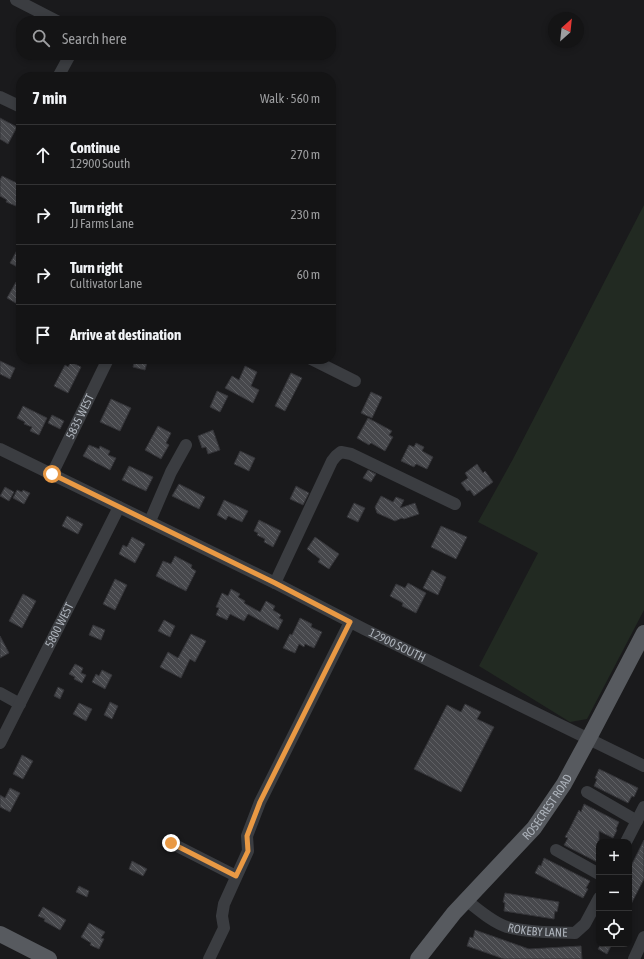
<!DOCTYPE html>
<meta charset="utf-8">
<style>
body{margin:0;font-family:"Asap Condensed",sans-serif;background:#1d1d1e;color:#f1f3f6}
.controls{position:absolute;right:12px;bottom:12px;display:grid;overflow:hidden;border-radius:8px;box-shadow:0 2px 6px #0003}
.controls button{width:36px;height:36px;display:grid;place-items:center;padding:0;border:0;border-bottom:1px solid #333334;background:#141415;color:#f1f3f6;font:20px sans-serif}
.compass{position:absolute;left:548px;top:12px;width:36px;height:36px;border-radius:50%;background:#141415;box-shadow:0 2px 6px #0003;rotate:27deg}
.stop{position:absolute;width:12px;height:12px;margin:-9px;border:3px solid #e99944;border-radius:50%;background:#fff}
.stop.end{background:#e99944;border-color:#fff;box-shadow:0 1px 4px #0008}
.list{margin:0;padding:0;list-style:none}
h2{display:flex;justify-content:space-between;align-items:center;height:52px;margin:0;padding:0 16px;font-size:17px}
h2 small{font-size:13px;font-weight:400;color:#9d9ea0}
.list li{display:grid;grid-template-columns:26px 1fr auto;gap:12px;align-items:center;box-sizing:border-box;height:60px;padding:0 16px;border-top:1px solid #333334}
.list b{display:block;font-size:15px;white-space:nowrap}
.list p{margin:0;font-size:13px;white-space:nowrap;color:#9d9ea0}
.list em{font-size:13px;font-style:normal;color:#9d9ea0}
.icon{flex:none;width:22px;height:22px;fill:none;stroke:currentColor;stroke-width:2;stroke-linecap:round;stroke-linejoin:round}
.map{position:relative;flex:none;width:644px;height:959px;overflow:hidden}
.search{position:absolute;background:#141415;box-shadow:0 2px 6px #0003;left:16px;top:16px;width:320px;height:44px;display:flex;align-items:center;gap:10px;box-sizing:border-box;padding:0 14px;border-radius:16px;color:#9d9ea0;font-size:15px}
.panel{position:absolute;background:#141415;box-shadow:0 2px 6px #0003;left:16px;top:72px;width:320px;height:292px;border-radius:16px}
.map>svg:first-child{display:block}
</style>
<div class="map">
<svg width="644" height="959" viewBox="0 0 644 959">
<defs>
<pattern id="building-back-hatch" width="6" height="6" patternUnits="userSpaceOnUse"><rect width="6" height="6" fill="#47484c"/><path d="M-1 5l2 2M0 0l6 6M5-1l2 2" fill="none" stroke="#5f6064"/></pattern>
</defs>
<rect width="100%" height="100%" fill="#1a1a1c"/>
<path fill="#222a22" d="M644 205V610L587 719 570 722 479 666 538 553 478 522 513 459Z"/>
<g fill="url(#building-back-hatch)" stroke="#343438">
<path d="M0 118 17 127 8 144 0 139Z"/>
<path d="M2 176 21 185V196L16 206 6 202 7 200 0 196V180Z"/>
<path d="M21 243V269L10 263Z"/>
<path d="M16 282 21 285V306L7 298Z"/>
<path d="M135 359H148L145 370 133 367Z"/>
<path d="M0 361 15 368 10 379 0 374Z"/>
<path d="M71 362 81 367 68 393 54 386 65 365 68 367Z"/>
<path d="M245 366 257 372 251 386 259 390 253 403 225 388 232 376 239 380Z"/>
<path d="M291 373 302 378 285 411 275 406Z"/>
<path d="M217 391 228 396 220 412 210 407Z"/>
<path d="M371 392 382 397 372 418 361 413Z"/>
<path d="M111 399 131 408 120 431 100 422Z"/>
<path d="M23 406 47 418 39 435 30 431 32 427 24 424 25 422 17 418Z"/>
<path d="M52 415 64 421 60 429 48 423Z"/>
<path d="M368 418 392 431 389 435 393 437 385 451 371 443 369 445 357 438Z"/>
<path d="M158 426 171 433 166 443 169 445 161 459 145 450Z"/>
<path d="M213 430 220 450 208 454 206 447 202 448 198 436Z"/>
<path d="M416 443 424 447 422 451 433 457 427 469 416 464 414 467 401 461 409 445 414 447Z"/>
<path d="M89 445 99 449 100 446 110 451 108 455 116 458 110 470 83 456Z"/>
<path d="M240 451 255 458 249 471 234 464Z"/>
<path d="M477 464 483 473 485 471 493 482 474 496 470 490 467 491 461 483 468 478 465 473Z"/>
<path d="M129 466 153 477 146 491 122 480Z"/>
<path d="M368 470 376 474 371 482 363 478Z"/>
<path d="M179 484 205 497 199 509 172 496Z"/>
<path d="M296 486 309 493 303 505 290 499Z"/>
<path d="M5 487 14 492 9 501 0 496Z"/>
<path d="M17 490 22 492 23 490 30 493 24 504 13 498Z"/>
<path d="M381 496 393 502 396 497 404 500 400 508 415 503 419 514 404 519 402 518 395 521 377 513 375 507Z"/>
<path d="M224 500 248 511 242 522 228 516 226 520 217 515Z"/>
<path d="M354 503 365 508 358 522 347 517Z"/>
<path d="M67 516 83 524 78 534 62 526Z"/>
<path d="M259 520 281 531 273 547 264 542 265 539 257 535 258 533 254 531Z"/>
<path d="M441 526 467 537 456 559 431 547Z"/>
<path d="M132 537 145 544 135 563 119 554 123 545 127 547Z"/>
<path d="M315 537 339 554 329 569 318 562 320 559 307 549Z"/>
<path d="M175 556 192 565 191 568 196 571 186 591 156 576 163 561 171 564Z"/>
<path d="M432 570 446 577 438 595 423 588Z"/>
<path d="M115 579 127 585 115 610 103 604Z"/>
<path d="M408 583 426 593 416 613 402 606 403 603 390 596 396 584 405 588Z"/>
<path d="M231 589 240 594 238 597 245 601 244 603 260 612 266 601 275 606 273 610 281 615 279 618 283 620 278 630 248 614 244 621 230 614 227 620 216 615 219 608 216 607 222 593 228 596Z"/>
<path d="M23 594 36 601 22 628 9 621Z"/>
<path d="M300 618 312 624 311 627 322 632 314 648 305 644 304 647 299 644 295 653 283 648 290 634 292 635Z"/>
<path d="M164 620 175 626 170 637 158 631Z"/>
<path d="M93 625 105 630 101 640 89 635Z"/>
<path d="M191 634 206 641 195 662 190 659 181 678 160 667 168 652 178 658Z"/>
<path d="M0 636 9 653 0 658Z"/>
<path d="M75 664 83 668 81 673 86 675 82 683 74 679 75 677 69 674Z"/>
<path d="M102 670 112 675 105 689 92 682 96 674 99 676Z"/>
<path d="M58 687 64 690 60 699 54 696Z"/>
<path d="M110 702 118 706 112 719 104 715Z"/>
<path d="M79 703 92 709 86 721 73 714Z"/>
<path d="M465 704 481 712 477 719 494 727 461 792 414 769 447 705 461 712Z"/>
<path d="M22 755 33 761 23 779 13 774Z"/>
<path d="M599 769 638 788 634 797 632 796 628 803 594 786 597 779 595 778Z"/>
<path d="M10 788 20 793 10 812 0 807V795L5 798Z"/>
<path d="M584 804 619 822 616 829 617 830 613 838 599 831V863L564 845 568 838 565 837 570 828 579 810 581 812Z"/>
<path d="M644 840V879L629 908V870Z"/>
<path d="M544 858 590 881 586 888 588 889 583 898 535 873 539 865 541 866Z"/>
<path d="M132 861 147 869 143 876 129 869Z"/>
<path d="M79 886 89 891 87 897 76 892Z"/>
<path d="M505 893 559 902 557 912 555 911 554 919 504 911 505 903 503 902Z"/>
<path d="M43 907 66 920 60 930 44 921 45 919 38 916Z"/>
<path d="M89 923 105 932 101 938 104 939 99 949 90 945 91 943 81 937Z"/>
<path d="M475 930 529 949 581 946 582 959H504L467 946 470 937 473 938Z"/>
<path d="M601 944H612L607 954 598 949Z"/>
</g>
<g fill="none" stroke-linecap="round" stroke-linejoin="round">
<g stroke="#3b3d41" stroke-width="12">
<path d="M16 0 57 21"/>
<path d="M58 77 70 55"/>
<path d="M0 97 21 107"/>
<path d="M311 359 355 381"/>
<path id="s1" d="M0 449 275 583 364 629 644 766"/>
<path id="s2" d="M52 474 108 359"/>
<path d="M150 521 171 472 186 445"/>
<path d="M275 583 332 461 336 456 341 452 351 454 455 504"/>
<path d="M0 693 20 704"/>
<path id="s3" d="M0 743 119 507"/>
<path d="M587 792 637 821"/>
<path d="M626 842 644 807"/>
<path d="M171 843 236 876"/>
<path d="M556 850 599 874"/>
<path id="s4" d="M466 900C479 910 492 922 507 927 529 933 553 932 575 933L585 924 599 898"/>
<path d="M209 959 224 928 222 916 224 904 248 851 247 836 260 802 350 622"/>
<path d="M634 959 644 937"/>
</g>
<g stroke="#575a5f" stroke-width="16">
<path d="M0 934 49 959"/>
<path id="s5" d="M418 959 454 913 534 828 564 784 589 738 644 633"/>
</g>
</g>
<g fill="none" stroke-linecap="round" stroke-linejoin="round">
<path stroke="#e99944" stroke-width="5" d="M52 474 275 583 350 622 260 802 247 836 248 851 236 876 171 843"/>
</g>
<g text-anchor="middle" dominant-baseline="central" stroke-width="3" stroke-linejoin="round" paint-order="stroke">
<g font-size="12" fill="#adb3bb" stroke="#151517">
<text stroke="none"><textPath href="#s2" startOffset="64">5835 WEST</textPath></text>
<text stroke="none"><textPath href="#s3" startOffset="132">5800 WEST</textPath></text>
<text stroke="none"><textPath href="#s1" startOffset="443">12900 SOUTH</textPath></text>
<text stroke="none"><textPath href="#s5" startOffset="200">ROSECREST ROAD</textPath></text>
<text stroke="none"><textPath href="#s4" startOffset="80">ROKEBY LANE</textPath></text>
</g>
</g>
</svg>
<div class="controls">
<button>+</button>
<button>−</button>
<button><svg class="icon" aria-label="locate" viewBox="0 0 24 24"><circle cx="12" cy="12" r="6"/><path d="M12 2v4M12 18v4M2 12h4M18 12h4"/></svg></button>
</div>
<svg class="compass" viewBox="-18 -18 36 36"><path d="M0-13l5 13h-10z" fill="#e53935"/><path d="M0 13l5-13h-10z" fill="#9d9ea0"/></svg>
<div class="stop" style="left:52px;top:474px"></div>
<div class="stop end" style="left:171px;top:843px"></div>
<div class="search"><svg class="icon" aria-label="search" viewBox="0 0 24 24"><circle cx="10" cy="10" r="6"/><path d="M15 15l6 6"/></svg>Search here</div>
<section class="panel">
<h2>7 min<small>Walk · 560 m</small></h2>
<ul class="list">
<li><svg class="icon" aria-label="ahead" viewBox="0 0 24 24"><path d="M12 20V5M6 11l6-6 6 6"/></svg><div><b>Continue</b><p>12900 South</p></div><em>270 m</em></li>
<li><svg class="icon" aria-label="right" viewBox="0 0 24 24"><path d="M7 20v-9h11M14 6l5 5-5 5"/></svg><div><b>Turn right</b><p>JJ Farms Lane</p></div><em>230 m</em></li>
<li><svg class="icon" aria-label="right" viewBox="0 0 24 24"><path d="M7 20v-9h11M14 6l5 5-5 5"/></svg><div><b>Turn right</b><p>Cultivator Lane</p></div><em>60 m</em></li>
<li><svg class="icon" aria-label="arrive" viewBox="0 0 24 24"><path d="M6 21V4h12l-3 4 3 4H6"/></svg><div><b>Arrive at destination</b></div></li>
</ul>
</section>
</div>
